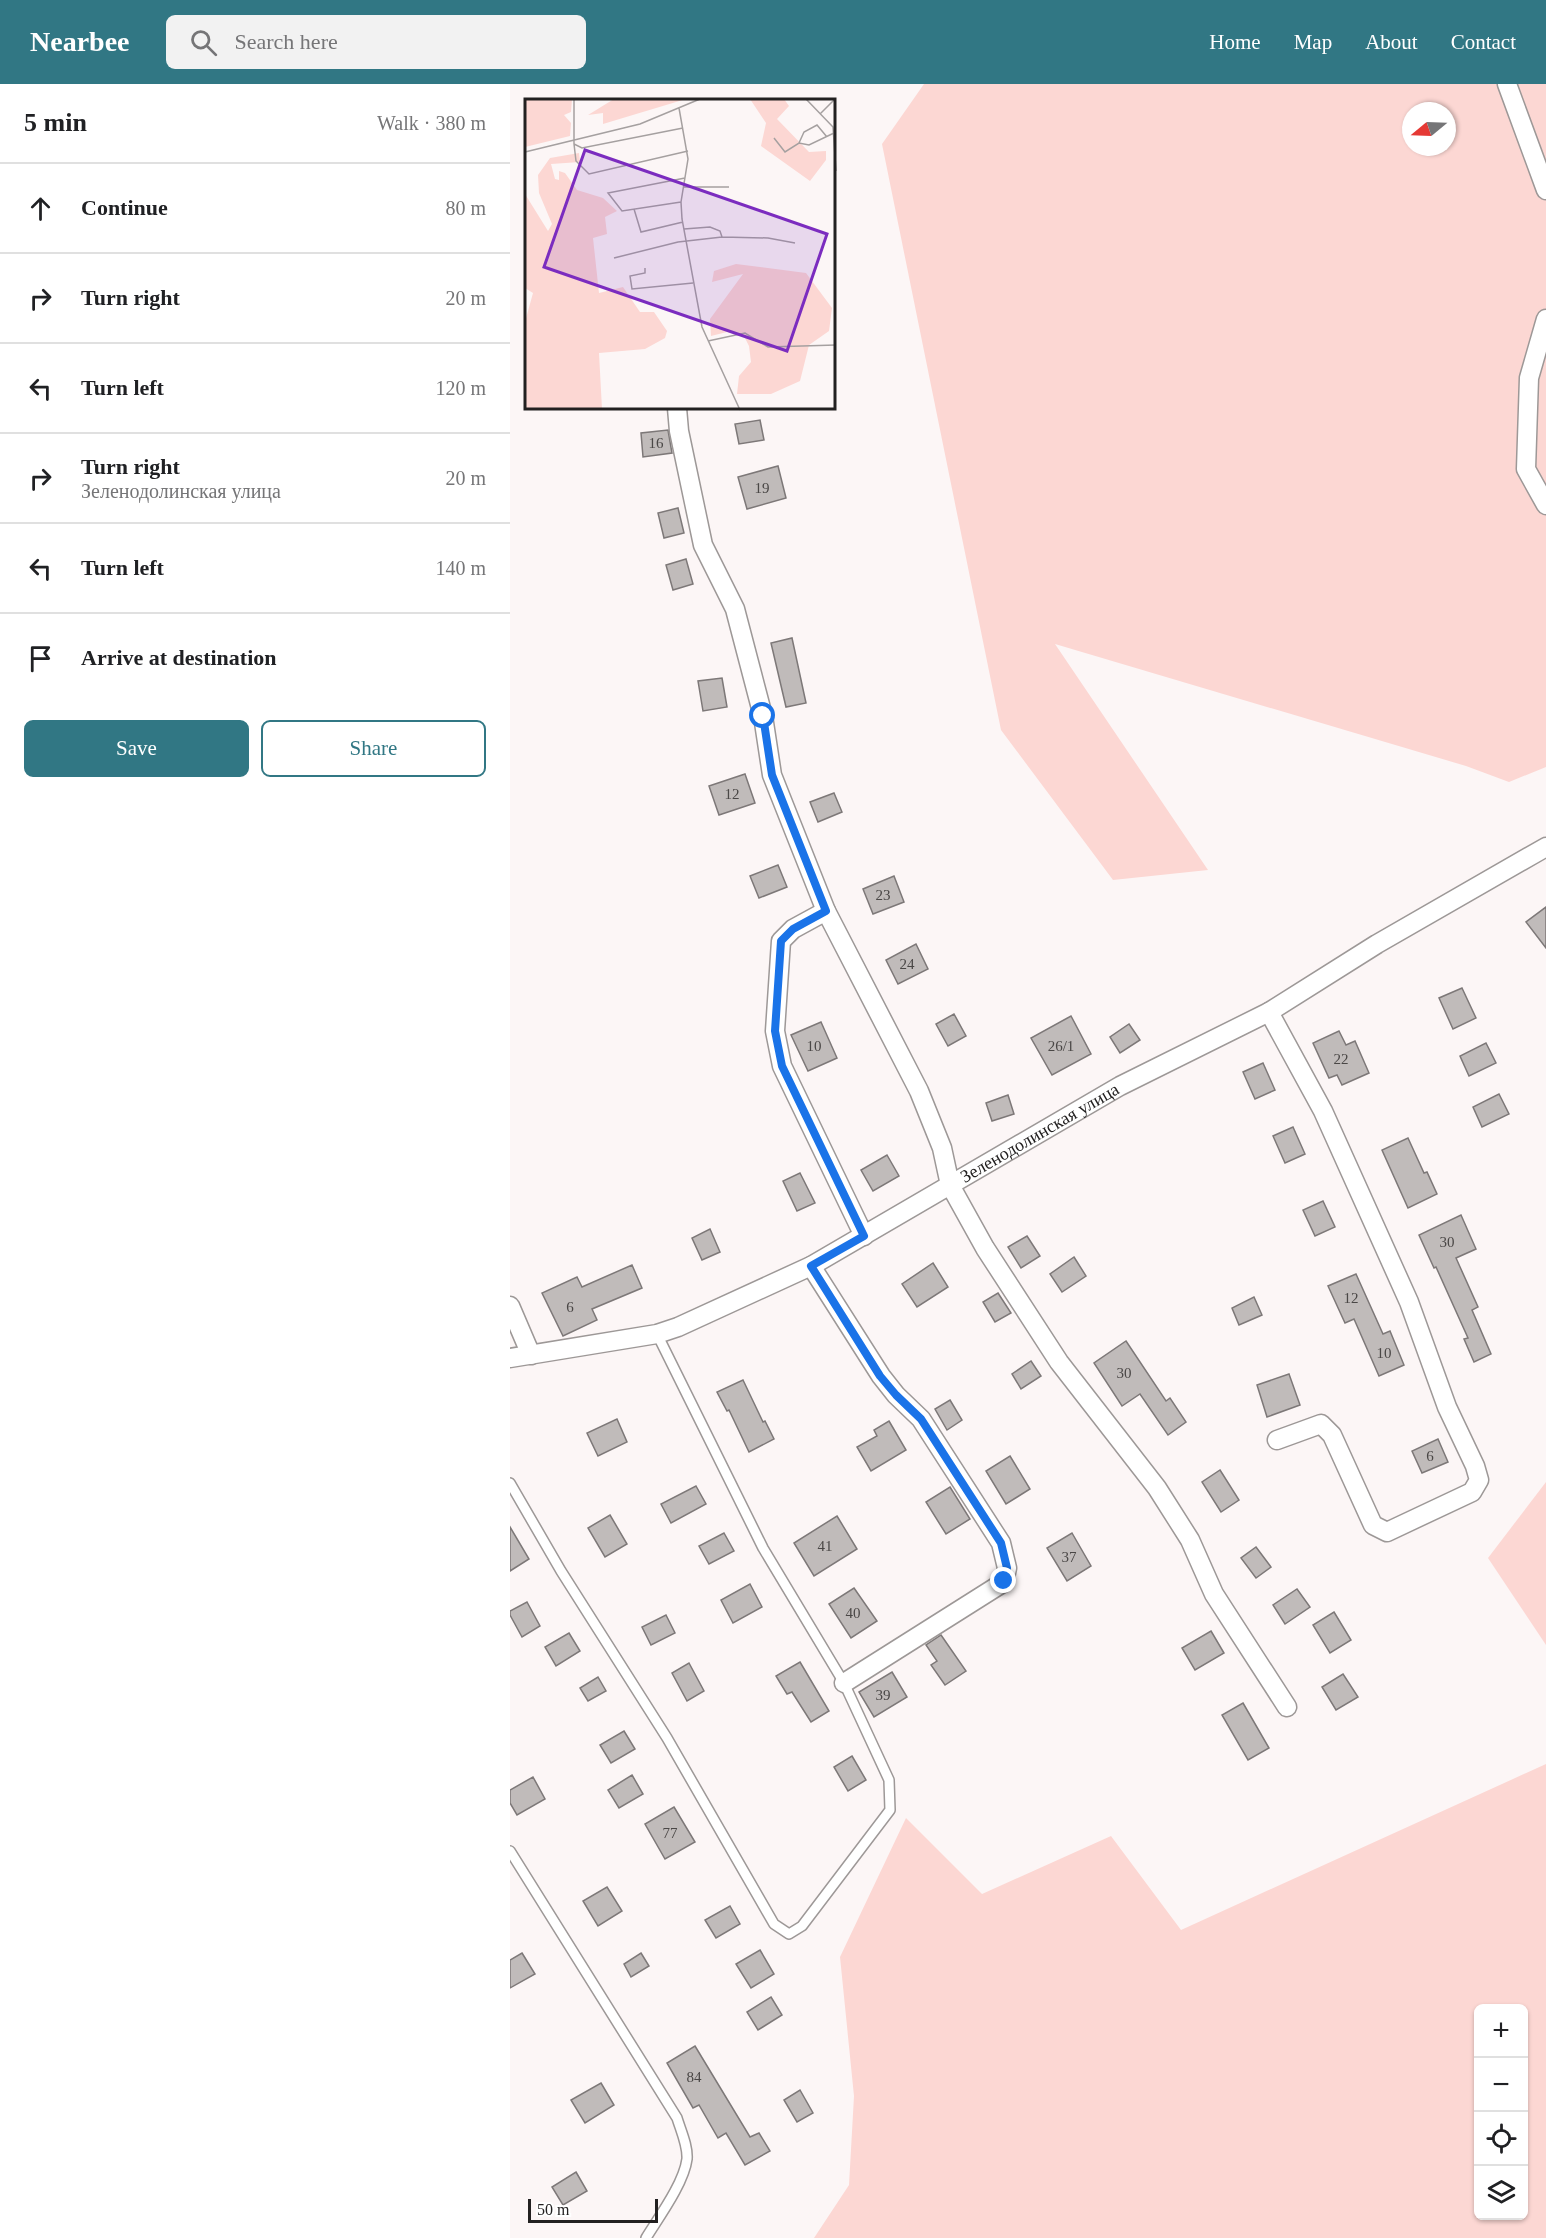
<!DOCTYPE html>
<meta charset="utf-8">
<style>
body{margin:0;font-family:Georgia,serif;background:#f2f2f2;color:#202124}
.controls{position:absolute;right:18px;bottom:18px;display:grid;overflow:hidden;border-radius:9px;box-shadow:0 2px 4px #0004}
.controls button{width:54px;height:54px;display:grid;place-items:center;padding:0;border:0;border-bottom:2px solid #e0e0e0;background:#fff;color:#202124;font:30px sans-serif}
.compass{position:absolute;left:892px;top:18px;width:54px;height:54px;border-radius:50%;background:#fff;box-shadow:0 2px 4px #0004;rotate:251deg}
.scale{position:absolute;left:18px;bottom:15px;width:130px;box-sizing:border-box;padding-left:6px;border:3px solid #222020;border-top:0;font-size:16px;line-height:21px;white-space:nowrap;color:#222020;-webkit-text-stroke:4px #fff;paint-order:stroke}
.stop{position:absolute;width:18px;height:18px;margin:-14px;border:4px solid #1a73e8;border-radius:50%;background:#fff}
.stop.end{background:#1a73e8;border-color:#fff;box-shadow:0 2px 6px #0008}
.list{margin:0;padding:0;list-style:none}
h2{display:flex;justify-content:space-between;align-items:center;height:78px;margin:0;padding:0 24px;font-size:26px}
h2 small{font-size:20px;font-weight:400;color:#757577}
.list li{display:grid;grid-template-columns:39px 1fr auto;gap:18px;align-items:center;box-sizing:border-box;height:90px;padding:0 24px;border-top:2px solid #e0e0e0}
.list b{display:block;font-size:22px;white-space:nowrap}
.list p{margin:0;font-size:20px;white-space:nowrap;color:#757577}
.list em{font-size:20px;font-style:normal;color:#757577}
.actions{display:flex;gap:12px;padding:18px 24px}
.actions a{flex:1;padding:14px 0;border:2px solid #317784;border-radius:9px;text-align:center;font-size:21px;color:#317784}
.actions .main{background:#317784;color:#fff}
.icon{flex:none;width:33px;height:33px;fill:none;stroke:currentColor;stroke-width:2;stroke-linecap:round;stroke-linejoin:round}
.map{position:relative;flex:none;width:1036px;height:2154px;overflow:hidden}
header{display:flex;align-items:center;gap:36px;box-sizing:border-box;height:84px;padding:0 30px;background:#317784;color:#fff}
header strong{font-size:28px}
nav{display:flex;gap:33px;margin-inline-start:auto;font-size:21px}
.search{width:420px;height:54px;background:#f2f2f2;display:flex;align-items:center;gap:15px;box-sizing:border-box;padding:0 21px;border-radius:9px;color:#757577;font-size:22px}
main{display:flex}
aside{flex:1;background:#fff}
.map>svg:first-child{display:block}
</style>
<header>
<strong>Nearbee</strong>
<div class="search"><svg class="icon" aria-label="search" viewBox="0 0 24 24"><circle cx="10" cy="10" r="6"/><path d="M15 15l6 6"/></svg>Search here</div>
<nav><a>Home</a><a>Map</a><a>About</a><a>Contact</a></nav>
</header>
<main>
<aside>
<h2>5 min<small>Walk · 380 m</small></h2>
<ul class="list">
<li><svg class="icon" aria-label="ahead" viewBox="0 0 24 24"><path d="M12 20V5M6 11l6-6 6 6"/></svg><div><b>Continue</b></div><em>80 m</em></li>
<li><svg class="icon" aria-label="right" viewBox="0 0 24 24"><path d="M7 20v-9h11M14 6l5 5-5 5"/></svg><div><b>Turn right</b></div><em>20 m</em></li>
<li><svg class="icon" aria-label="left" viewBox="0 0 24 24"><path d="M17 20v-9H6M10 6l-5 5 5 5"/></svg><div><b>Turn left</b></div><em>120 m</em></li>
<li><svg class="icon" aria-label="right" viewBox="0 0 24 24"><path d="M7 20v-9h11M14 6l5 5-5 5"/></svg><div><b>Turn right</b><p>Зеленодолинская улица</p></div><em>20 m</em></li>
<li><svg class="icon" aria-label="left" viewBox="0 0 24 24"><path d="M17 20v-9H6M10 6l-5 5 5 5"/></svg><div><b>Turn left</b></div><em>140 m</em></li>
<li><svg class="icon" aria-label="arrive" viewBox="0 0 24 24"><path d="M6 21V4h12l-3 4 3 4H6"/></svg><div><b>Arrive at destination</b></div></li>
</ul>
<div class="actions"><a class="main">Save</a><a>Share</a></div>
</aside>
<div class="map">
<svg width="1036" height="2154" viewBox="0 0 1036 2154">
<rect width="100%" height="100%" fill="#fcf6f6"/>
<g fill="#fcd7d3" fill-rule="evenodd">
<path d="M414 0H1036V683L999 698 956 682 545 560 698 786 603 796 491 646 372 60ZM901 27H937V63H901Z"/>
<path d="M1036 1398V1561L978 1474Z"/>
<path d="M1036 1680V2154H304L339 2101 344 2012 330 1873 396 1734 472 1810 601 1752 671 1846ZM1014 1924V2132H969V1924Z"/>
</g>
<g fill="#c0bbba" stroke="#7d7878" stroke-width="1.5">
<path d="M250 336 254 356 229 360 225 340Z"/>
<path d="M158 346 162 369 133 373 131 349Z"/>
<path d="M268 382 276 414 237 425 228 393Z"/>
<path d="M168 424 174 449 154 454 148 429Z"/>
<path d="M176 475 183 500 163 506 156 481Z"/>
<path d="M282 554 296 619 276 623 261 559Z"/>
<path d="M212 594 217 623 193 627 188 597Z"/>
<path d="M235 690 245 719 209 731 199 702Z"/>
<path d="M324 709 332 728 308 738 300 718Z"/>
<path d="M268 781 277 803 249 814 240 792Z"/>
<path d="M384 792 394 818 363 830 353 805Z"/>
<path d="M1036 823V864L1016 838Z"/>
<path d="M406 860 418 885 388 900 376 876Z"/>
<path d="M952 904 966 934 943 945 929 914Z"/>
<path d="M444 930 456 952 438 962 426 940Z"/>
<path d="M561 932 581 970 542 991 521 954Z"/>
<path d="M311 938 327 974 298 987 281 951Z"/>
<path d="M619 940 630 956 610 969 600 953Z"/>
<path d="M829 947 836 961 845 957 859 989 832 1001 827 991 819 994 803 959Z"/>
<path d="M976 959 986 979 959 992 950 972Z"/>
<path d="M753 979 765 1006 745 1015 733 988Z"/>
<path d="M989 1010 999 1030 972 1043 963 1023Z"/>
<path d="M498 1011 504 1030 482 1037 476 1019Z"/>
<path d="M783 1043 795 1070 775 1079 763 1052Z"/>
<path d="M898 1054 914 1089 917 1088 927 1110 898 1124 872 1066Z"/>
<path d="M377 1071 389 1092 363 1107 351 1086Z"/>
<path d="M290 1089 305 1119 287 1127 273 1097Z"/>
<path d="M813 1117 825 1143 805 1152 793 1126Z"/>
<path d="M951 1131 966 1165 946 1174 968 1223 962 1226 981 1270 964 1278 954 1255 958 1254 926 1183 924 1184 909 1151Z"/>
<path d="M200 1145 210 1168 192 1176 182 1154Z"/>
<path d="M517 1152 530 1172 511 1184 498 1163Z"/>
<path d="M564 1173 576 1192 552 1208 540 1190Z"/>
<path d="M423 1179 438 1203 407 1223 392 1200Z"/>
<path d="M122 1181 132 1204 82 1225 87 1236 53 1252 32 1209 67 1193 72 1203Z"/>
<path d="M846 1190 873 1250 880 1247 894 1281 869 1292 844 1235 835 1239 818 1202Z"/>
<path d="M488 1209 501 1229 485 1238 473 1218Z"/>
<path d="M744 1213 752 1231 729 1241 722 1224Z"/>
<path d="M616 1257 656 1317 660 1314 676 1338 658 1351 630 1310 612 1322 584 1279Z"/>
<path d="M521 1277 531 1292 511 1305 502 1290Z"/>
<path d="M779 1290 790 1321 757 1333 747 1301Z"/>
<path d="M233 1296 253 1338 255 1337 264 1355 239 1368 219 1326 217 1327 207 1308Z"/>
<path d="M440 1316 452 1336 437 1346 425 1325Z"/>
<path d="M107 1335 117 1358 88 1372 77 1349Z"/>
<path d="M379 1337 396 1366 361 1387 347 1363 367 1352 364 1346Z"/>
<path d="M928 1355 938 1378 912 1389 902 1367Z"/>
<path d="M500 1372 520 1405 496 1420 476 1387Z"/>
<path d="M710 1386 729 1416 711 1428 692 1398Z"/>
<path d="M186 1402 196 1420 161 1439 151 1420Z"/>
<path d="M440 1403 460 1435 436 1450 416 1418Z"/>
<path d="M100 1431 117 1460 95 1473 78 1444Z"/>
<path d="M327 1432 347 1465 304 1492 284 1459Z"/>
<path d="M0 1443 19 1475 0 1487Z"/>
<path d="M214 1449 224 1467 199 1480 189 1462Z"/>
<path d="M562 1449 581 1482 557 1497 537 1464Z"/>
<path d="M746 1463 761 1483 746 1494 731 1474Z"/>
<path d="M240 1500 252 1523 223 1539 211 1516Z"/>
<path d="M344 1504 367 1537 341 1554 319 1520Z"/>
<path d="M787 1505 800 1523 775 1540 763 1521Z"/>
<path d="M17 1518 30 1542 12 1553 0 1531V1527Z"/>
<path d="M824 1528 841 1556 820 1569 803 1541Z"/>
<path d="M156 1531 165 1549 141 1561 132 1543Z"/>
<path d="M701 1547 714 1569 685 1586 672 1564Z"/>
<path d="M59 1549 70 1567 46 1582 35 1563Z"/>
<path d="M431 1551 456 1587 435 1601 421 1581 427 1577 416 1561Z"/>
<path d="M290 1578 319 1627 301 1638 282 1608 277 1610 266 1592Z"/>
<path d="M179 1579 194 1607 177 1617 162 1589Z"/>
<path d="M382 1588 397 1613 364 1633 349 1608Z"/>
<path d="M833 1590 848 1613 826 1626 812 1603Z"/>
<path d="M88 1593 96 1607 78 1617 70 1604Z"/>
<path d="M733 1619 759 1664 738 1676 712 1631Z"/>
<path d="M114 1647 125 1665 101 1679 90 1661Z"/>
<path d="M342 1672 356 1696 338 1707 324 1683Z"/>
<path d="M122 1691 133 1710 109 1724 98 1706Z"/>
<path d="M23 1693 35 1715 7 1731 0 1719V1706Z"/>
<path d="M164 1723 185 1758 155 1775 135 1740Z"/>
<path d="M97 1803 112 1827 88 1842 73 1817Z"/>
<path d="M220 1822 230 1840 206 1854 195 1836Z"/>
<path d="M250 1866 264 1890 241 1904 226 1880Z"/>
<path d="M12 1869 25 1890 0 1904V1876Z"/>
<path d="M131 1869 139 1882 121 1893 114 1880Z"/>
<path d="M261 1913 272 1931 248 1946 237 1928Z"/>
<path d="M185 1962 240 2053 249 2049 260 2067 235 2081 216 2049 208 2054 189 2021 183 2024 157 1979Z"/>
<path d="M91 1999 104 2021 75 2039 61 2016Z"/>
<path d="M290 2006 303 2029 287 2038 274 2016Z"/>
<path d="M66 2088 77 2107 53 2121 42 2103Z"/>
</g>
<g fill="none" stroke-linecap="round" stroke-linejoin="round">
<defs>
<g id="service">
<path d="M0 1399 51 1487 157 1654 264 1840 279 1850 292 1842 380 1726 379 1696 334 1599 253 1464 147 1250"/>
<path d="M0 1767 167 2034C171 2047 178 2062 177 2075 174 2099 149 2133 136 2154"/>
</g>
<g id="minor">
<path d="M997 0 1036 106"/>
<path d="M1036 235 1019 294 1016 385 1036 421"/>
<path d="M167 324 169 347 193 461 225 525 253 632 262 691 316 827 409 1007 432 1064 440 1101 475 1164 549 1278 647 1404 680 1456 704 1510 777 1623"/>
<path d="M316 827 283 845 271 857 265 947 272 982 354 1152"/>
<path d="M759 928 813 1027 899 1218 937 1323 965 1382 969 1396 962 1408 877 1448 863 1441 822 1351 811 1340 767 1356"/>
<path d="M301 1182 371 1292 386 1311 411 1335 491 1459 497 1484 494 1498 334 1599"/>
<path d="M0 1222 21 1271"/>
<path id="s1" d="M0 1274 147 1250 168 1243 301 1182 610 1002 759 928 867 860 1036 763"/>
</g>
</defs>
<use href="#service" stroke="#9d9897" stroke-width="12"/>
<use href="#minor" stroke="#9d9897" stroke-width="21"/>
<use href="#service" stroke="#fff" stroke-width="9"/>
<use href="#minor" stroke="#fff" stroke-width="18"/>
</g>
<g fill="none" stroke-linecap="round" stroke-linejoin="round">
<path stroke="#1a73e8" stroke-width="8" d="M253 632 262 691 316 827 283 845 271 857 265 947 272 982 354 1152 301 1182 370 1292 386 1311 411 1335 491 1459 497 1484 494 1497"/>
</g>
<g text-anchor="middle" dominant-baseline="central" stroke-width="6" stroke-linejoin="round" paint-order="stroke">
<g font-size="15" fill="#4a4746">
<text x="146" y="359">16</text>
<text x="252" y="404">19</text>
<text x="222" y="710">12</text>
<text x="373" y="811">23</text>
<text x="397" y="880">24</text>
<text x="304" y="962">10</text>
<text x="551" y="962">26/1</text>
<text x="831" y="975">22</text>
<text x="937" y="1158">30</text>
<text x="841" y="1214">12</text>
<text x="60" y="1223">6</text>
<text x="874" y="1269">10</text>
<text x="614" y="1289">30</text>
<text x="920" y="1372">6</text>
<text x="315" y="1462">41</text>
<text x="559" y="1473">37</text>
<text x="343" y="1529">40</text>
<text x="373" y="1611">39</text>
<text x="160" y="1749">77</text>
<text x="184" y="1993">84</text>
</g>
<g font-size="18" fill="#222020" stroke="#fff">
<text stroke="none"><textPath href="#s1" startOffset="582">Зеленодолинская улица</textPath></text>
</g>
</g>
<g transform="translate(15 15)">
<rect width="310" height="310" fill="#fcf6f6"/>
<path d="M0 0H47L46 13 39 16 46 24 45 37 0 48ZM89 0H161L78 25V14L63 16ZM225 0H259L264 7 252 20 284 53 301 52V61L285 82 236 47 241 24ZM54 54 55 63 26 65 30 80 34 81V72L40 74 52 91 78 99 92 112 80 118 82 135 68 139 74 194 98 188 115 213H129L142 232 140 239 120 250 74 254 77 310H0V223L8 194 0 189V95L23 132 27 125 14 94 13 76 25 59ZM211 165 281 174 307 209 304 232 284 246 275 282 246 295H212L214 277 226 263 224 247 219 237 202 233 186 237 185 220 218 175 187 183 189 172Z" fill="#fcd7d3"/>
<path fill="none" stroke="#a5a0a0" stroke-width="1.5" d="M49 0V45L57 49 158 29M281 0 308 28 311 72M154 9 163 60 156 103 157 120 177 228 215 311M295 15 310 0M249 39 260 53 274 44 284 46 309 34M274 44 279 33 292 26 302 38M49 45 51 62 64 75 163 52M0 53 115 25 175 0M158 88H204M156 103 97 112 83 94 160 79M109 110 116 133 158 123M159 130 185 128 195 132 197 138M89 159 153 143 197 138 243 139 270 144M120 169V174L105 177 107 190 168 184M183 242 220 234 243 248 311 246"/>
<path fill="#7b2cbf" fill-opacity="0.15" stroke="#7b2cbf" stroke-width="3" d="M60 51 302 135 262 252 19 168Z"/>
<rect width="310" height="310" fill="none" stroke="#222020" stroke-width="3"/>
</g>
</svg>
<div class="controls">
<button>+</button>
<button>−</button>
<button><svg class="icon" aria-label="locate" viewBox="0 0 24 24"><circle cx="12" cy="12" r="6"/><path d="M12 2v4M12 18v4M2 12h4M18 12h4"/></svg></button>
<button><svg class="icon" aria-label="layers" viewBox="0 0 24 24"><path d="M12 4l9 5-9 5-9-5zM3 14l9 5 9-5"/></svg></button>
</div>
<svg class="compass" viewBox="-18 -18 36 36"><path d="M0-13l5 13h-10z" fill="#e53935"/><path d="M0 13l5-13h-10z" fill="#757577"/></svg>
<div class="scale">50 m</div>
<div class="stop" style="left:253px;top:632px"></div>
<div class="stop end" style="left:494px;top:1497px"></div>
</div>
</main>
